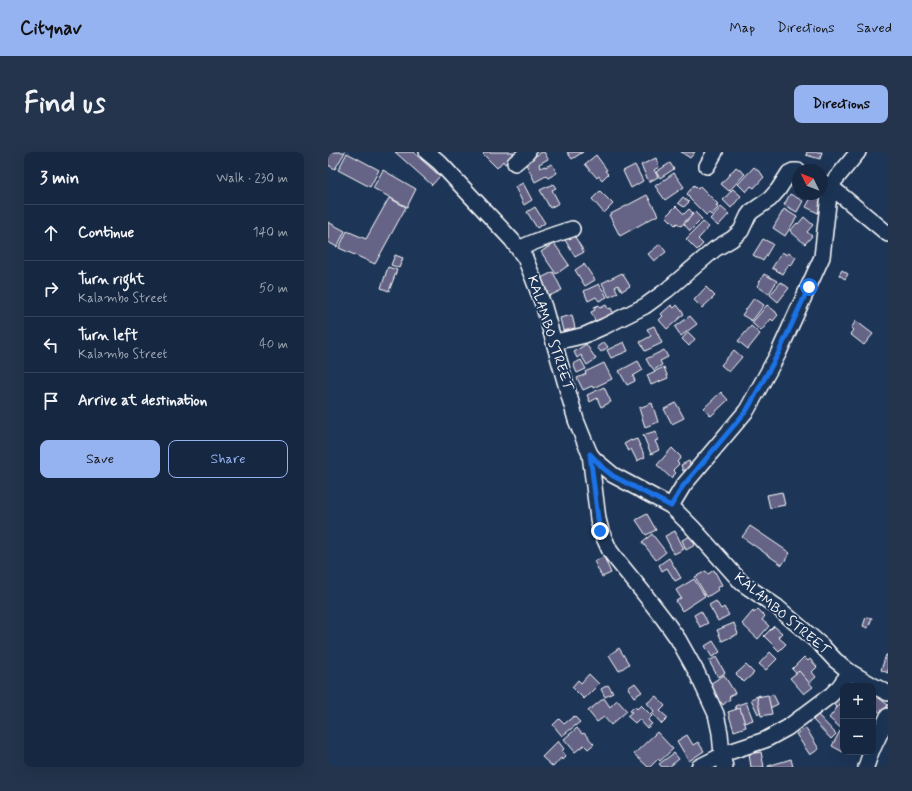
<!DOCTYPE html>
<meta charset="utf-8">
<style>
body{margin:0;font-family:Mynerve,sans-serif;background:#23344c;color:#f1f3f6}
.controls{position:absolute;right:12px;bottom:12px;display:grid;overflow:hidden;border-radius:8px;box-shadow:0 4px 16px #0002}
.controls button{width:36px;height:36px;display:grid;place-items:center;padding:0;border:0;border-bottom:1px solid #35445a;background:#162841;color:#f1f3f6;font:20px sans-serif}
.compass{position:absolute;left:464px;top:12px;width:36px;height:36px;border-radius:50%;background:#162841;box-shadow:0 4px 16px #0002;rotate:313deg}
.stop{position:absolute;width:12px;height:12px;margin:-9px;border:3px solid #1a73e8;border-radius:50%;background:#fff}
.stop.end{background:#1a73e8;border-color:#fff;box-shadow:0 1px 4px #0008}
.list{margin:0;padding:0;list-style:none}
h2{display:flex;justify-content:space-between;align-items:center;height:52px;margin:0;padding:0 16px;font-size:17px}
h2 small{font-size:13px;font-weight:400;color:#9ea6b1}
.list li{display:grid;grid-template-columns:26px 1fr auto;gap:12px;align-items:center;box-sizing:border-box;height:56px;padding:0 16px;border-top:1px solid #35445a}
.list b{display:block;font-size:15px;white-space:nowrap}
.list p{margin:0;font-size:13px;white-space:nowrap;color:#9ea6b1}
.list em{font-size:13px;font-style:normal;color:#9ea6b1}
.actions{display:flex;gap:8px;padding:12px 16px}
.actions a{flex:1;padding:9px 0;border:1px solid #95b2f1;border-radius:8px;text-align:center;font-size:14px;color:#95b2f1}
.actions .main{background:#95b2f1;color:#111}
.icon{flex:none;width:22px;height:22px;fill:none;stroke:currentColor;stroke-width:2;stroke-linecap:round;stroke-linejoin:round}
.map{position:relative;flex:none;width:560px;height:615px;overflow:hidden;border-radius:8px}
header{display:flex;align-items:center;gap:24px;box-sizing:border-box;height:56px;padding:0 20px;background:#95b2f1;color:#111}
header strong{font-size:19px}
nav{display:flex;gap:22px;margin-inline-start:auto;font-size:14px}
.intro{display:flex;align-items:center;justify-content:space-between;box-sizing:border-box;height:96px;padding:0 24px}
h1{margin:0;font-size:28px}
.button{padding:10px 18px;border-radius:8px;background:#95b2f1;color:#111;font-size:14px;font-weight:700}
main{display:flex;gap:24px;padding:0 24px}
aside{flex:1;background:#162841;border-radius:8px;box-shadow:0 4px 16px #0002}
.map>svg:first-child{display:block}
</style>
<header>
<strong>Citynav</strong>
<nav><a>Map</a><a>Directions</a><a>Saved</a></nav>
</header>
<div class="intro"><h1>Find us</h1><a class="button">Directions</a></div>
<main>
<aside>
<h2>3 min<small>Walk · 230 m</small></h2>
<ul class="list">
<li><svg class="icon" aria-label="ahead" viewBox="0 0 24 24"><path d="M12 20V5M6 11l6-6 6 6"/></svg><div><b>Continue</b></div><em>140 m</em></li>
<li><svg class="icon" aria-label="right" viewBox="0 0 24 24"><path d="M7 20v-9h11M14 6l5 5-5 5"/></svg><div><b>Turn right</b><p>Kalambo Street</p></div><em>50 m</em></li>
<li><svg class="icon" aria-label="left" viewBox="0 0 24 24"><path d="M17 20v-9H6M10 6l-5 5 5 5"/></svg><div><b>Turn left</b><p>Kalambo Street</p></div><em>40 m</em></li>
<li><svg class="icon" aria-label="arrive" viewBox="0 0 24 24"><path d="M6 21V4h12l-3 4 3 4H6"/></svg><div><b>Arrive at destination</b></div></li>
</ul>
<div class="actions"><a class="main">Save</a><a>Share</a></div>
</aside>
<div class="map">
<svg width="560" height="615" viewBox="0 0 560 615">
<rect width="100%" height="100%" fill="#1d3557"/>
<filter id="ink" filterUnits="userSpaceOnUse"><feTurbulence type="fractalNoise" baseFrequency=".025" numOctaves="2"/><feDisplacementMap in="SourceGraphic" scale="8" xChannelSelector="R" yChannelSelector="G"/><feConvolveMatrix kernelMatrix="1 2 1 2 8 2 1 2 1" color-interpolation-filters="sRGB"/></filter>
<g filter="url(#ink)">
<g fill="#656486" stroke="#fff">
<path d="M0 0H17L7 17 0 13Z"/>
<path d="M67 0H85L112 24 104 33Z"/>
<path d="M157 0H186L189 3 177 12 175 9 169 16 155 2Z"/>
<path d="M214 0H216L220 7 211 12 212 16 217 14V15L224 12 229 21 220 26 218 24 207 30 197 10Z"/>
<path d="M239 0H255L244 7Z"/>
<path d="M353 0H367L362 6Z"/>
<path d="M479 0H494L492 7 478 3Z"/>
<path d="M19 1 51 18 42 35 10 18Z"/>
<path d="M268 3 279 18 277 19 280 22 274 28 271 24 269 26 257 12Z"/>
<path d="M328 6 331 15 326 18 330 25 321 30 313 13Z"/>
<path d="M342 11 346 17 332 26 328 20Z"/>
<path d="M307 13 315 29 303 36 295 19Z"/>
<path d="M408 15 417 22 401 39 393 32Z"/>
<path d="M426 15 434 22V23L436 25 426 36 423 34 418 40 410 32Z"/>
<path d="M55 18 88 37 79 55 45 36Z"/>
<path d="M346 21 356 35 337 48 327 34Z"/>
<path d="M470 25V39L466 38V37L464 36 466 31 468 32Z"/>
<path d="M195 31 204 48 196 53 187 35Z"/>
<path d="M225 32 228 36 224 38 231 51 222 56 212 38Z"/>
<path d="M366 33 370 37 372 34 390 52 388 53 390 56 383 63 381 61 378 63 361 46 362 45 359 42Z"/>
<path d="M405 37 413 44 403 56 395 48Z"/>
<path d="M272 39 285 52 276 61 264 47Z"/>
<path d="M496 41 491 51 495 53 490 61 478 55 485 42Z"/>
<path d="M462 42 475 49 469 60 456 53Z"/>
<path d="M319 43 330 63 292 84 281 63Z"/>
<path d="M355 45 361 50 356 55 350 51Z"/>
<path d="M61 46 78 55 47 112 11 96 19 79 38 87Z"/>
<path d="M348 54 356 62 361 57 365 61 353 74 349 71 347 73 338 64Z"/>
<path d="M207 55 217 71 209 76 199 60Z"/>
<path d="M393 55 401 62 390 74 382 67Z"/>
<path d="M456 57 469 65 457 84 445 76Z"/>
<path d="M367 60 374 67 362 79 356 72Z"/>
<path d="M476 65 485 73 479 80 484 84 477 92 462 79 469 71 470 72Z"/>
<path d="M0 70 17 79 9 95 0 90Z"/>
<path d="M375 70 381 75 370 87 375 92 369 98 358 87Z"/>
<path d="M246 83 256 100 247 105 237 88Z"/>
<path d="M435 87 445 92 435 109 425 103Z"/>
<path d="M226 91 241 113 228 122 213 100Z"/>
<path d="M332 92 338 100 326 109 320 102Z"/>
<path d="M454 100 459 103 460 101 468 105 463 114 461 112 455 122 444 116Z"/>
<path d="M67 103 75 106 71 116 63 113Z"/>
<path d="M256 112 267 128 257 134 247 118Z"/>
<path d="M60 115 69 118 61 139 53 136Z"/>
<path d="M514 118 520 122 517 127 511 123Z"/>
<path d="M225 120 234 138 221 144 213 126Z"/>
<path d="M294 121 302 134 294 139 290 133 287 135 290 141 281 145 274 131Z"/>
<path d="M436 122 449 129 441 142 429 134Z"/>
<path d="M453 130 461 136 450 150 442 143Z"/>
<path d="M271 132 279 145 271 149 268 145 260 149 256 139Z"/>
<path d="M378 135 387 144 374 156 366 148Z"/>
<path d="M426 146 436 153 424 169 414 163Z"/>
<path d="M271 153 272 156 278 153 280 157 283 156 287 165 270 175 263 160 267 158 266 155Z"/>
<path d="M343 153 346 156 349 153 356 162 339 177 331 168 335 164 333 162Z"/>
<path d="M439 153 448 160V161L450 163 445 169 443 167 433 179 424 171Z"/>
<path d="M244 163 247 176 235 179 232 166Z"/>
<path d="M362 164 369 172 353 184 347 175Z"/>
<path d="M528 169 545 182 536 193 522 182 525 178 523 176Z"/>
<path d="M326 174 334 191 317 199 312 190 323 184 319 177Z"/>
<path d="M423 174 432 182 420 197 410 189Z"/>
<path d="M360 180 367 187 361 194 354 187Z"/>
<path d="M276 190 280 195 273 200 269 195Z"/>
<path d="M296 190 300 199 283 206 279 198Z"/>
<path d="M258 192 268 207 259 213 253 203 249 206 246 200Z"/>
<path d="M336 198 340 205 332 209 334 213 326 218 323 214H322L318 207Z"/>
<path d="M406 198 414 205 401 220 393 213Z"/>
<path d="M253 208 258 217 249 221 245 212Z"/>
<path d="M310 209 315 218 305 224 307 229 299 233 291 219Z"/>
<path d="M276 211 284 227 265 236 264 234 255 238 249 226 258 222 257 220Z"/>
<path d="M336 215 340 226 323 233 319 223Z"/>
<path d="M276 235 283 250 273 255 269 246 262 250 259 243Z"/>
<path d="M393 240 400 248 383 264 376 256Z"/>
<path d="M324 251 330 270 317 275 311 256Z"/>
<path d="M348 251 356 266 344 272 336 257Z"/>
<path d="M328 279 330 288 327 289 331 298 323 302 315 283Z"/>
<path d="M309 287 317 305 309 309 303 297 300 299 296 292 303 288V289Z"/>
<path d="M344 296 353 305 349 310 351 312 345 318 348 321 343 326 329 313Z"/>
<path d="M361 309 363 315 355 319 353 313Z"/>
<path d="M454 340 457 353 442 356 439 343Z"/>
<path d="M319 362 328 378 318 383 308 368Z"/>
<path d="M422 374 462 401 454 413 414 385Z"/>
<path d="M347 379 356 397 346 402 337 384Z"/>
<path d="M324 382 338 400 328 408 314 390Z"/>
<path d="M363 384 367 393 358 398 354 388Z"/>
<path d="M276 405 283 421 274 425 266 409Z"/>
<path d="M341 406 353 426 347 429 339 416 334 419 331 413Z"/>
<path d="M386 418 394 433 389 436 390 438 379 445 367 425 378 419 380 422Z"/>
<path d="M366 427 377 444 354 459 348 449 353 446 348 438Z"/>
<path d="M388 449 393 457 396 455 401 463 390 469 381 453Z"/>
<path d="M430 457 437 464 434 468 441 474 430 487 414 472 425 459 426 461Z"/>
<path d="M373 459 380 471 372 475 366 463Z"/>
<path d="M538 465 544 466 540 476 535 474Z"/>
<path d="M406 471 410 482 394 489 389 478Z"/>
<path d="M446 474 454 481 450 485 458 492 451 499 436 484Z"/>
<path d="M385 489 392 500 384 505 377 494Z"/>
<path d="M291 496 301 512 291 519 281 503Z"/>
<path d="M442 500 449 507 438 518 431 512Z"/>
<path d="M558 503H560V521L553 518Z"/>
<path d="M388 505 397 521 390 525 381 509Z"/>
<path d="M476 505 480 509 482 507 489 515 484 520 488 525 479 533 464 517Z"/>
<path d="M418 513 426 521 416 530 408 522Z"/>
<path d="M471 519 485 535 476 542 462 526Z"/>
<path d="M261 522 271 532 256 547 244 535 250 528 253 531Z"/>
<path d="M396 523 407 541 401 545 402 547 395 553 393 550 388 553 377 535Z"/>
<path d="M307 531 314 540 306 545 300 536Z"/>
<path d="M280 533 285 541 277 545 273 537Z"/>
<path d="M445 542 450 552 430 562 423 547 432 543 434 548Z"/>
<path d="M440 543 444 562 433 564 429 545Z"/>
<path d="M515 543V565L507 558 509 556 504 551 511 544 513 546Z"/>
<path d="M547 543 560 553 553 561 545 555V545Z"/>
<path d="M328 544 337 554 332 559 340 566 334 572 324 561 326 559 319 551Z"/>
<path d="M276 546 282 555 289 548 299 559 283 573 276 565 269 570 260 559Z"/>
<path d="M515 548V578L501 566Z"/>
<path d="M418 550 425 568 414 572 407 554Z"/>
<path d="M313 553 324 564 320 568 324 572 319 576 311 567 307 571 299 564 304 560 302 559 307 554 309 557Z"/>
<path d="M412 556 418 575 406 579 400 560Z"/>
<path d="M490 563 508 582 503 587 485 568Z"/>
<path d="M246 564 252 570 234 584 225 573 231 567 236 572Z"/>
<path d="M249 576 254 582 256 581 266 592 260 597 256 593 247 600 236 587Z"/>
<path d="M478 576 491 597 482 603 468 582Z"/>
<path d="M512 579 515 581V600L504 594Z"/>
<path d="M329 580 345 597 332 609 330 607 322 615H320L306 602Z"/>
<path d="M359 583 365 593 370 590 376 599 361 609 349 589Z"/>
<path d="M230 589 236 597 234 599 238 604 234 608 233 606 225 615 214 605Z"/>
<path d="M433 600 436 615H423L421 602Z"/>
<path d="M346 601 351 607 341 615H334L331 612Z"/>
<path d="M463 607 465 615H440V614Z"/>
</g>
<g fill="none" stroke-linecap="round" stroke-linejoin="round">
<defs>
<g id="street">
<path d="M99 0 111 10 184 88 197 106 205 126 216 155 248 268 256 288 262 302 267 308 285 323 343 354 364 375 414 431 449 455 493 493 507 508 522 520 546 534 560 541"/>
<path d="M187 11 200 0"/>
<path d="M379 14 387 0"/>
<path d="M495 31 502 34 560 82"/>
<path d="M191 97C208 88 225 83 244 77"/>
<path d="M227 190 245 186 257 183 277 174 317 154 339 138 387 97 404 87 413 79 420 64 423 60 442 47 450 38 461 21 465 19H470"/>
<path d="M262 302 270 367 273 379 282 399 288 407 314 439 335 466 350 487 369 521 388 562 392 581 394 603 397 615"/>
<path d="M343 354 355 334 419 258 450 202 494 105 502 34 530 0"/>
<path d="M545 596 560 564"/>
<path d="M371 615 401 600 437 588 459 576 503 543 511 535 522 520"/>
<path d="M538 615 543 600"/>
</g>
</defs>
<use href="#street" stroke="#fff" stroke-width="18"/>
<use href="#street" stroke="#1d3557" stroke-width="15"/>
</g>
</g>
<g fill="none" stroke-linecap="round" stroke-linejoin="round" filter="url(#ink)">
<path stroke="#1a73e8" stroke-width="5" d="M272 379 270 367 262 302 275 316 285 324 343 354 355 334 419 258 450 202 481 135"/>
</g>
<g text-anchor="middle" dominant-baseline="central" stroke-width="4" stroke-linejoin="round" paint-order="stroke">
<g font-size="14" fill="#fff" stroke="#1d3557">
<text transform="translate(222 181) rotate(72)">KALAMBO STREET</text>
<text transform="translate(454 462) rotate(40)">KALAMBO STREET</text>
</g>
</g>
</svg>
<div class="controls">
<button>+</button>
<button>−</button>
</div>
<svg class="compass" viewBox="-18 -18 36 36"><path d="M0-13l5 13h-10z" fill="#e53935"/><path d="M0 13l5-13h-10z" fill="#9ea6b1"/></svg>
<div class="stop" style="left:481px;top:135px"></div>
<div class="stop end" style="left:272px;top:379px"></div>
</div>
</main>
